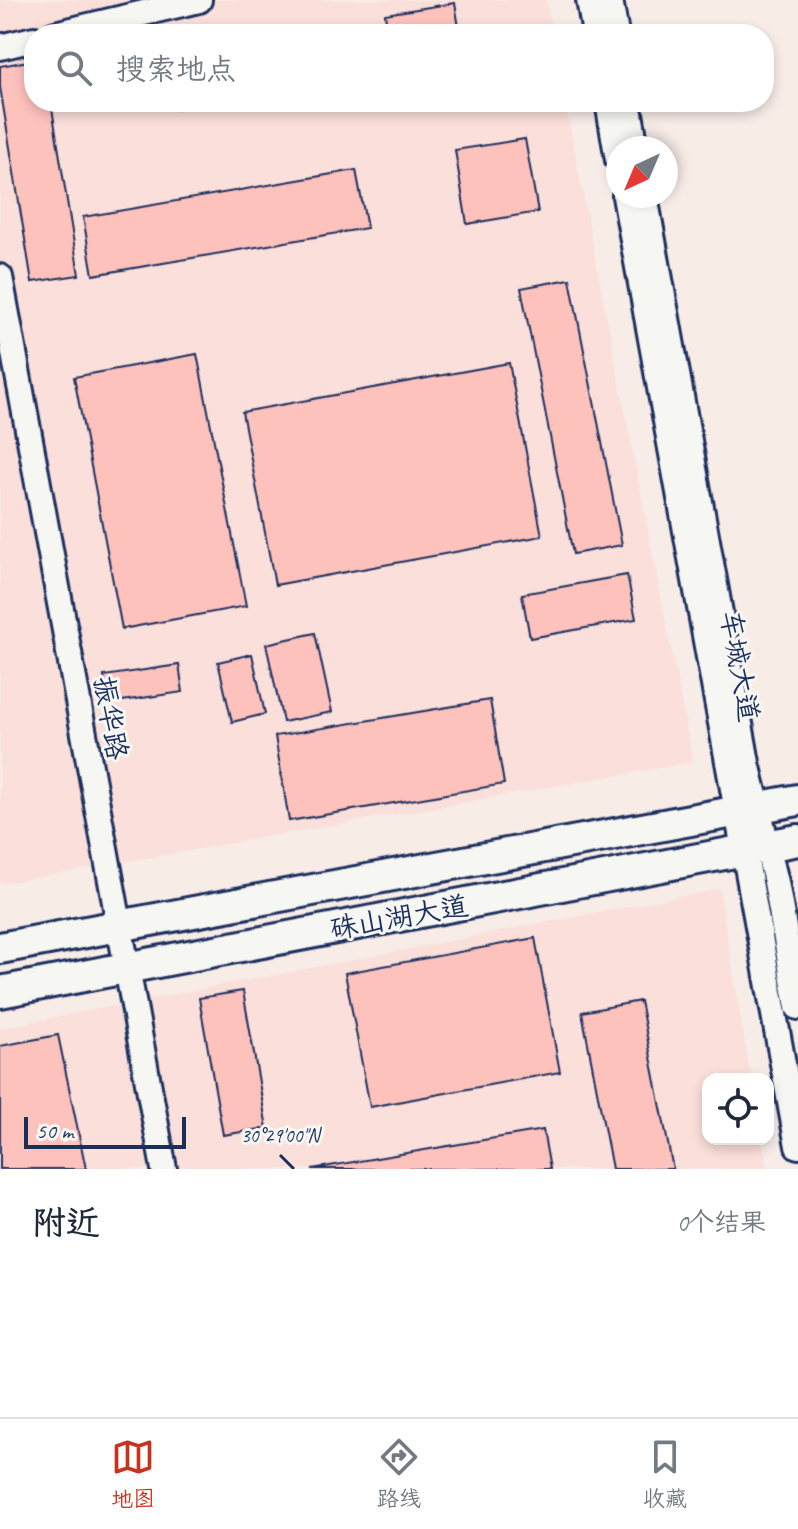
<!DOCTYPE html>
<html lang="zh">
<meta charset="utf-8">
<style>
body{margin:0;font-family:Caveat,"LXGW WenKai TC",sans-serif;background:#f2f2f3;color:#1f2937}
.controls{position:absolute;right:24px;bottom:24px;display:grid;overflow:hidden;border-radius:16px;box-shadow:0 4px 12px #0003}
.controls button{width:72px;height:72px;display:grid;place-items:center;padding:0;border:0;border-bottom:2px solid #e0e1e3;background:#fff;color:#1f2937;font:40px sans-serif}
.compass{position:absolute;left:606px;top:136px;width:72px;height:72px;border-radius:50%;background:#fff;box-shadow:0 4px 12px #0003;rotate:224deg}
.scale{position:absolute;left:24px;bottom:20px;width:162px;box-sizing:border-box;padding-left:8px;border:4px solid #1b2f5e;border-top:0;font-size:22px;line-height:28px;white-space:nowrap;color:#1b2f5e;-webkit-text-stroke:6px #f6f6f2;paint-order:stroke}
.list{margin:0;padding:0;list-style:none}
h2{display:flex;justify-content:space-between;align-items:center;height:104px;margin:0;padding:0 32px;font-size:34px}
h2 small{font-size:26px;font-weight:400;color:#747a83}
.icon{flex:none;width:44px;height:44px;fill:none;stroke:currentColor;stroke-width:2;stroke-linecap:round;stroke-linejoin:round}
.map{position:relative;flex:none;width:798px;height:1169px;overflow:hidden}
.search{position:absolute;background:#fff;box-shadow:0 4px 12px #0003;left:24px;right:24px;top:24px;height:88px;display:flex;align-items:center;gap:20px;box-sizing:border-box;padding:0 28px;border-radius:32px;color:#747a83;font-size:30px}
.sheet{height:248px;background:#fff}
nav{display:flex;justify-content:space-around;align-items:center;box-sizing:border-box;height:112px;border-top:2px solid #e0e1e3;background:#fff;font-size:22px;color:#747a83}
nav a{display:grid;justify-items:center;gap:4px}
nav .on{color:#c8321e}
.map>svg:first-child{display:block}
</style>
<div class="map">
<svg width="798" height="1169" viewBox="0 0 798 1169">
<rect width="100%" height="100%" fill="#f8ece7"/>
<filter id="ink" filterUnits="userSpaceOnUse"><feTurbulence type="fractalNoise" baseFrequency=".0125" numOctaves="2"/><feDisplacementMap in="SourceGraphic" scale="16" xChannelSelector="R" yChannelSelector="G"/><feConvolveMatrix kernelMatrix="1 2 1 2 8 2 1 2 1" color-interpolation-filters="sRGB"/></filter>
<g filter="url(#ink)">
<g fill="#fadfda">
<path d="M0 0H546L552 34H34V102H565L693 762 0 884Z"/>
<path d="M719 889 751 1079H708V1139H762L767 1169H0V1028Z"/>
</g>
<g fill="#fec2bd" stroke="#1b2f5e" stroke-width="2">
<path d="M455 3 460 34H388L385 14Z"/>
<path d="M34 60V102H51L79 275 32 282 0 87V66Z"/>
<path d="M172 102H214L174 109Z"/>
<path d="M525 139 538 212 467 224 455 150Z"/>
<path d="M356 170 367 228 93 275 83 217Z"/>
<path d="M570 279 622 545 573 554 521 288Z"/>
<path d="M197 354 246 606 122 629 74 377Z"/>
<path d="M509 363 542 536 275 585 242 412Z"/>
<path d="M627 575 636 619 530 638 522 594Z"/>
<path d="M315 633 332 712 283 722 266 644Z"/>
<path d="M252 654 265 714 232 722 218 662Z"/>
<path d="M179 665 183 692 108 703 104 676Z"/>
<path d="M490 700 504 784 289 821 275 736Z"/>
<path d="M535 938 560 1072 370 1107 345 973Z"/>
<path d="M243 991 267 1128 223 1135 199 998Z"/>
<path d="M640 1001 673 1169H612L582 1012Z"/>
<path d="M58 1035 86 1169H0V1046Z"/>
<path d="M543 1130 550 1169H312Z"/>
</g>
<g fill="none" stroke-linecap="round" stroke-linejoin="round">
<defs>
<g id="minor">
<path d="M589 0 595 34"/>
<path d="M610 0 616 34"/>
<path d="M55 34 199 0"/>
<path d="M0 47 34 39"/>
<path d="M608 102 618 160"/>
<path d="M628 102 636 148"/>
<path d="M625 196 798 1146"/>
<path d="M645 196 747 763 776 882 798 1007"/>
<path d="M0 277 164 1169"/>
</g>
<g id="major">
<path d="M0 948 798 800"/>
<path d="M0 992 798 840"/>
</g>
</defs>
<use href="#minor" stroke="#1b2f5e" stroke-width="30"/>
<use href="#major" stroke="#1b2f5e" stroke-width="36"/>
<use href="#minor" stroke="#f6f6f2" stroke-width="24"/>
<use href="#major" stroke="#f6f6f2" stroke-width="30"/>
</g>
</g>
<path fill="none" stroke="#1b2f5e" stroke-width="3" d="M280 1155 294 1169"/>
<g text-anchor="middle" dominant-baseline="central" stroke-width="6" stroke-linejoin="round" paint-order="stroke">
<g font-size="28" fill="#1b2f5e" stroke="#f6f6f2">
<text transform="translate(740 666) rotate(80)">车城大道</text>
<text transform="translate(111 718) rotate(80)">振华路</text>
<text transform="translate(399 917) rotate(-10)">硃山湖大道</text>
</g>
</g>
<g font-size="20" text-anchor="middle" fill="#1b2f5e" stroke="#f6f6f2" stroke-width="6" stroke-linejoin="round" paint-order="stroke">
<text x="280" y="1142">30°29'00"N</text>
</g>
</svg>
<div class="controls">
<button><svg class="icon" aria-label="locate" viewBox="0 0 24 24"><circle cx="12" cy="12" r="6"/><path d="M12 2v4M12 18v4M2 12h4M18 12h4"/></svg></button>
</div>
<svg class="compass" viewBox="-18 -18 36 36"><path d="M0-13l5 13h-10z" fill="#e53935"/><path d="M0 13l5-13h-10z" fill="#747a83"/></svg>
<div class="scale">50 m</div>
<div class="search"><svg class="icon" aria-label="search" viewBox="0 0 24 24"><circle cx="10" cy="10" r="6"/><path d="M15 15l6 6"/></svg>搜索地点</div>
</div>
<section class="sheet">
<h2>附近<small>0个结果</small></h2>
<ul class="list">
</ul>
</section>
<nav>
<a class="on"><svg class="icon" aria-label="map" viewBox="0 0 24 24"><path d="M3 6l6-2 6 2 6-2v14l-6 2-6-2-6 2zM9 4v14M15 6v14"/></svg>地图</a>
<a><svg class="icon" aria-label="directions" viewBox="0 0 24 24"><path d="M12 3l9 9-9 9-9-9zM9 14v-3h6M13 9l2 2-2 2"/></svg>路线</a>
<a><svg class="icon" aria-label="saved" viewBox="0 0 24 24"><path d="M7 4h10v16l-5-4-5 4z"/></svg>收藏</a>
</nav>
